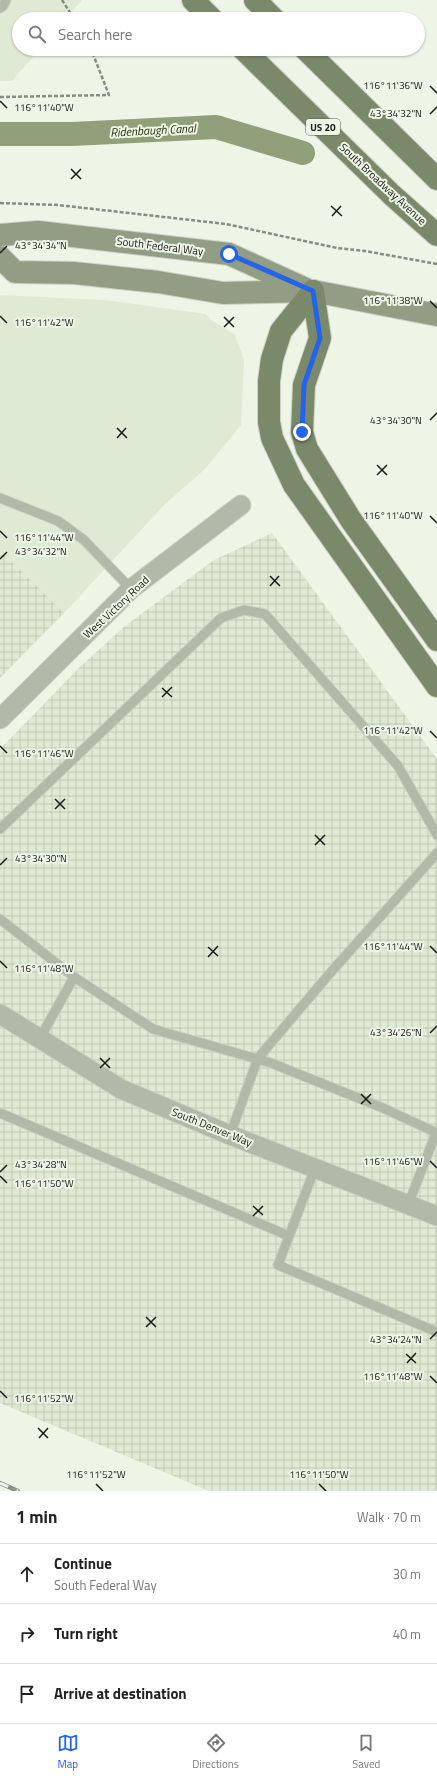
<!DOCTYPE html>
<meta charset="utf-8">
<style>
body{margin:0;font-family:"Titillium Web",sans-serif;background:#f6f6f6;color:#222}
.stop{position:absolute;width:12px;height:12px;margin:-9px;border:3px solid #2563eb;border-radius:50%;background:#fff}
.stop.end{background:#2563eb;border-color:#fff;box-shadow:0 1px 4px #0008}
.list{margin:0;padding:0;list-style:none}
h2{display:flex;justify-content:space-between;align-items:center;height:52px;margin:0;padding:0 16px;font-size:17px}
h2 small{font-size:13px;font-weight:400;color:#767676}
.list li{display:grid;grid-template-columns:26px 1fr auto;gap:12px;align-items:center;box-sizing:border-box;height:60px;padding:0 16px;border-top:1px solid #e0e0e0}
.list b{display:block;font-size:15px;white-space:nowrap}
.list p{margin:0;font-size:13px;white-space:nowrap;color:#767676}
.list em{font-size:13px;font-style:normal;color:#767676}
.icon{flex:none;width:22px;height:22px;fill:none;stroke:currentColor;stroke-width:2;stroke-linecap:round;stroke-linejoin:round}
.map{position:relative;flex:none;width:437px;height:1491px;overflow:hidden}
.search{position:absolute;background:#fff;box-shadow:0 1px 3px #0004;left:12px;right:12px;top:12px;height:44px;display:flex;align-items:center;gap:10px;box-sizing:border-box;padding:0 14px;border-radius:22px;color:#767676;font-size:15px}
.sheet{height:232px;background:#fff}
nav{display:flex;justify-content:space-around;align-items:center;box-sizing:border-box;height:56px;border-top:1px solid #e0e0e0;background:#fff;font-size:11px;color:#767676}
nav a{display:grid;justify-items:center;gap:2px}
nav .on{color:#2563eb}
.map>svg:first-child{display:block}
</style>
<div class="map">
<svg width="437" height="1491" viewBox="0 0 437 1491">
<defs>
<pattern id="industrial-grid" width="8" height="8" patternUnits="userSpaceOnUse"><rect width="8" height="8" fill="#dfead4"/><path d="M0 4h8M4 0v8" fill="none" stroke="#bfc8b5"/></pattern>
</defs>
<rect width="100%" height="100%" fill="#edf5e6"/>
<g fill="#dfead4">
<path d="M0 0H82L66 19H19V49H40L12 81H0Z"/>
<path d="M0 295 105 300 206 314 210 319 235 335 244 360 241 425 205 469 165 504 64 613 0 550Z"/>
</g>
<g fill="url(#industrial-grid)">
<path d="M272 533 437 759V1491H209L0 1403V749L81 666 125 626 214 560Z"/>
<path d="M0 550 64 613 0 678Z"/>
</g>
<g fill="none" stroke-linecap="round" stroke-linejoin="round">
<path stroke="#8fa07b" stroke-width="24" d="M0 134H72L216 127 303 153"/>
<defs>
<g id="lane">
<path d="M0 8 3 6 6 0"/>
<path d="M0 498 58 521 84 540 131 589"/>
<path d="M0 829 221 618 244 610 265 614 398 766 437 835"/>
<path d="M0 919 74 977 153 1029 271 1063 383 1108 437 1133"/>
<path d="M39 1040 74 977"/>
<path d="M0 1113 289 1236"/>
<path d="M230 1135 258 1058 331 972 437 853"/>
<path d="M315 1168 278 1265 437 1332"/>
<path d="M408 1205 436 1133"/>
</g>
<g id="street">
<path d="M0 719 131 589 241 505"/>
<path d="M0 1014 121 1089 230 1135 437 1216"/>
</g>
<g id="secondary">
<path d="M0 235 38 232 229 254 306 289"/>
<path d="M0 257 15 272 74 273 158 282 223 293 313 291 437 315"/>
</g>
<g id="primary">
<path d="M193 0 212 19"/>
<path d="M255 0 274 19"/>
<path d="M243 49 392 195 437 235"/>
<path d="M305 49 437 179"/>
<path d="M313 291 281 331 272 359 269 381V422L272 438 294 485 437 686"/>
<path d="M313 291 320 338 304 385 302 432 307 449 351 520 437 640"/>
</g>
</defs>
<use href="#lane" stroke="#cbd2c5" stroke-width="11"/>
<use href="#street" stroke="#cbd2c5" stroke-width="21"/>
<use href="#secondary" stroke="#cbd2c5" stroke-width="24"/>
<use href="#primary" stroke="#cbd2c5" stroke-width="24"/>
<g stroke="#868c82" stroke-width="2.5" stroke-dasharray="4 2" stroke-linecap="butt">
<path d="M62 0 74 19"/>
<path d="M0 97 109 95 91 49"/>
<path d="M0 203 58 205 226 224 337 248 365 251 437 264"/>
</g>
<use href="#lane" stroke="#b1b9a8" stroke-width="9"/>
<use href="#street" stroke="#b1b9a8" stroke-width="19"/>
<use href="#secondary" stroke="#919d84" stroke-width="22"/>
<use href="#primary" stroke="#7b896b" stroke-width="22"/>
<defs>
<path id="rail" d="M0 1483 18 1491"/>
</defs>
<use href="#rail" stroke="#8c9288" stroke-width="4.5"/>
<use href="#rail" stroke="#edf5e6" stroke-width="3" stroke-dasharray="9" stroke-linecap="butt"/>
</g>
<g fill="none" stroke-linecap="round" stroke-linejoin="round">
<path stroke="#2563eb" stroke-width="5" d="M229 254 313 291 320 338 304 385 302 432"/>
</g>
<path fill="none" stroke="#181b16" stroke-width="1.5" d="M430 86 437 93M0 101 7 108M430 114 437 107M71 169 81 179M71 179 81 169M331 206 342 216M332 216 341 206M0 253 7 246M430 301 437 308M0 316 7 323M224 317 234 327M224 327 234 317M430 420 437 413M117 428 127 438M117 438 126 428M377 465 387 475M377 475 387 465M430 516 437 523M0 531 7 538M0 559 7 552M270 576 280 586M270 586 279 576M162 688 172 697M162 697 172 687M430 731 437 738M0 746 7 753M55 799 65 809M55 809 65 799M315 835 325 845M315 845 325 835M0 865 7 858M430 946 437 953M208 947 218 956M208 957 218 946M0 961 7 968M430 1033 437 1026M100 1058 110 1068M100 1068 110 1058M361 1094 371 1104M361 1104 371 1094M430 1161 437 1168M0 1172 7 1165M0 1176 7 1183M253 1206 263 1215M253 1216 263 1206M146 1317 156 1327M146 1327 156 1317M430 1339 437 1332M406 1354 416 1363M407 1363 416 1353M430 1376 437 1383M0 1391 7 1398M38 1428 48 1438M39 1438 48 1428M96 1484 103 1491M319 1484 326 1491"/>
<g text-anchor="middle" dominant-baseline="central" stroke-width="4" stroke-linejoin="round" paint-order="stroke">
<rect fill="#edf5e6" stroke="#585c54" stroke-width="1" x="306" y="119" width="34" height="16" rx="3"/>
<g font-size="10" font-weight="bold" fill="#181b16">
<text x="323" y="127">US 20</text>
</g>
<g font-size="11" fill="#181b16" stroke="#edf5e6">
<text transform="translate(383 184) rotate(43)">South Broadway Avenue</text>
<text transform="translate(160 246) rotate(7)">South Federal Way</text>
<text transform="translate(116 607) rotate(-43)">West Victory Road</text>
<text transform="translate(212 1127) rotate(22)">South Denver Way</text>
</g>
<g font-size="12" font-style="italic" fill="#1f2f04" stroke="#edf5e6">
<text transform="translate(153 130) rotate(-3)">Ridenbaugh Canal</text>
</g>
</g>
<g font-size="10" text-anchor="middle" fill="#181b16" stroke="#edf5e6" stroke-width="4" stroke-linejoin="round" paint-order="stroke">
<text x="393" y="89">116°11'36"W</text>
<text x="44" y="111">116°11'40"W</text>
<text x="396" y="117">43°34'32"N</text>
<text x="41" y="249">43°34'34"N</text>
<text x="393" y="304">116°11'38"W</text>
<text x="44" y="326">116°11'42"W</text>
<text x="396" y="424">43°34'30"N</text>
<text x="393" y="519">116°11'40"W</text>
<text x="44" y="541">116°11'44"W</text>
<text x="41" y="555">43°34'32"N</text>
<text x="393" y="734">116°11'42"W</text>
<text x="44" y="757">116°11'46"W</text>
<text x="41" y="862">43°34'30"N</text>
<text x="393" y="950">116°11'44"W</text>
<text x="44" y="972">116°11'48"W</text>
<text x="396" y="1036">43°34'26"N</text>
<text x="393" y="1165">116°11'46"W</text>
<text x="41" y="1168">43°34'28"N</text>
<text x="44" y="1187">116°11'50"W</text>
<text x="396" y="1343">43°34'24"N</text>
<text x="393" y="1380">116°11'48"W</text>
<text x="44" y="1402">116°11'52"W</text>
<text x="96" y="1478">116°11'52"W</text>
<text x="319" y="1478">116°11'50"W</text>
</g>
</svg>
<div class="stop" style="left:229px;top:254px"></div>
<div class="stop end" style="left:302px;top:432px"></div>
<div class="search"><svg class="icon" aria-label="search" viewBox="0 0 24 24"><circle cx="10" cy="10" r="6"/><path d="M15 15l6 6"/></svg>Search here</div>
</div>
<section class="sheet">
<h2>1 min<small>Walk · 70 m</small></h2>
<ul class="list">
<li><svg class="icon" aria-label="ahead" viewBox="0 0 24 24"><path d="M12 20V5M6 11l6-6 6 6"/></svg><div><b>Continue</b><p>South Federal Way</p></div><em>30 m</em></li>
<li><svg class="icon" aria-label="right" viewBox="0 0 24 24"><path d="M7 20v-9h11M14 6l5 5-5 5"/></svg><div><b>Turn right</b></div><em>40 m</em></li>
<li><svg class="icon" aria-label="arrive" viewBox="0 0 24 24"><path d="M6 21V4h12l-3 4 3 4H6"/></svg><div><b>Arrive at destination</b></div></li>
</ul>
</section>
<nav>
<a class="on"><svg class="icon" aria-label="map" viewBox="0 0 24 24"><path d="M3 6l6-2 6 2 6-2v14l-6 2-6-2-6 2zM9 4v14M15 6v14"/></svg>Map</a>
<a><svg class="icon" aria-label="directions" viewBox="0 0 24 24"><path d="M12 3l9 9-9 9-9-9zM9 14v-3h6M13 9l2 2-2 2"/></svg>Directions</a>
<a><svg class="icon" aria-label="saved" viewBox="0 0 24 24"><path d="M7 4h10v16l-5-4-5 4z"/></svg>Saved</a>
</nav>
